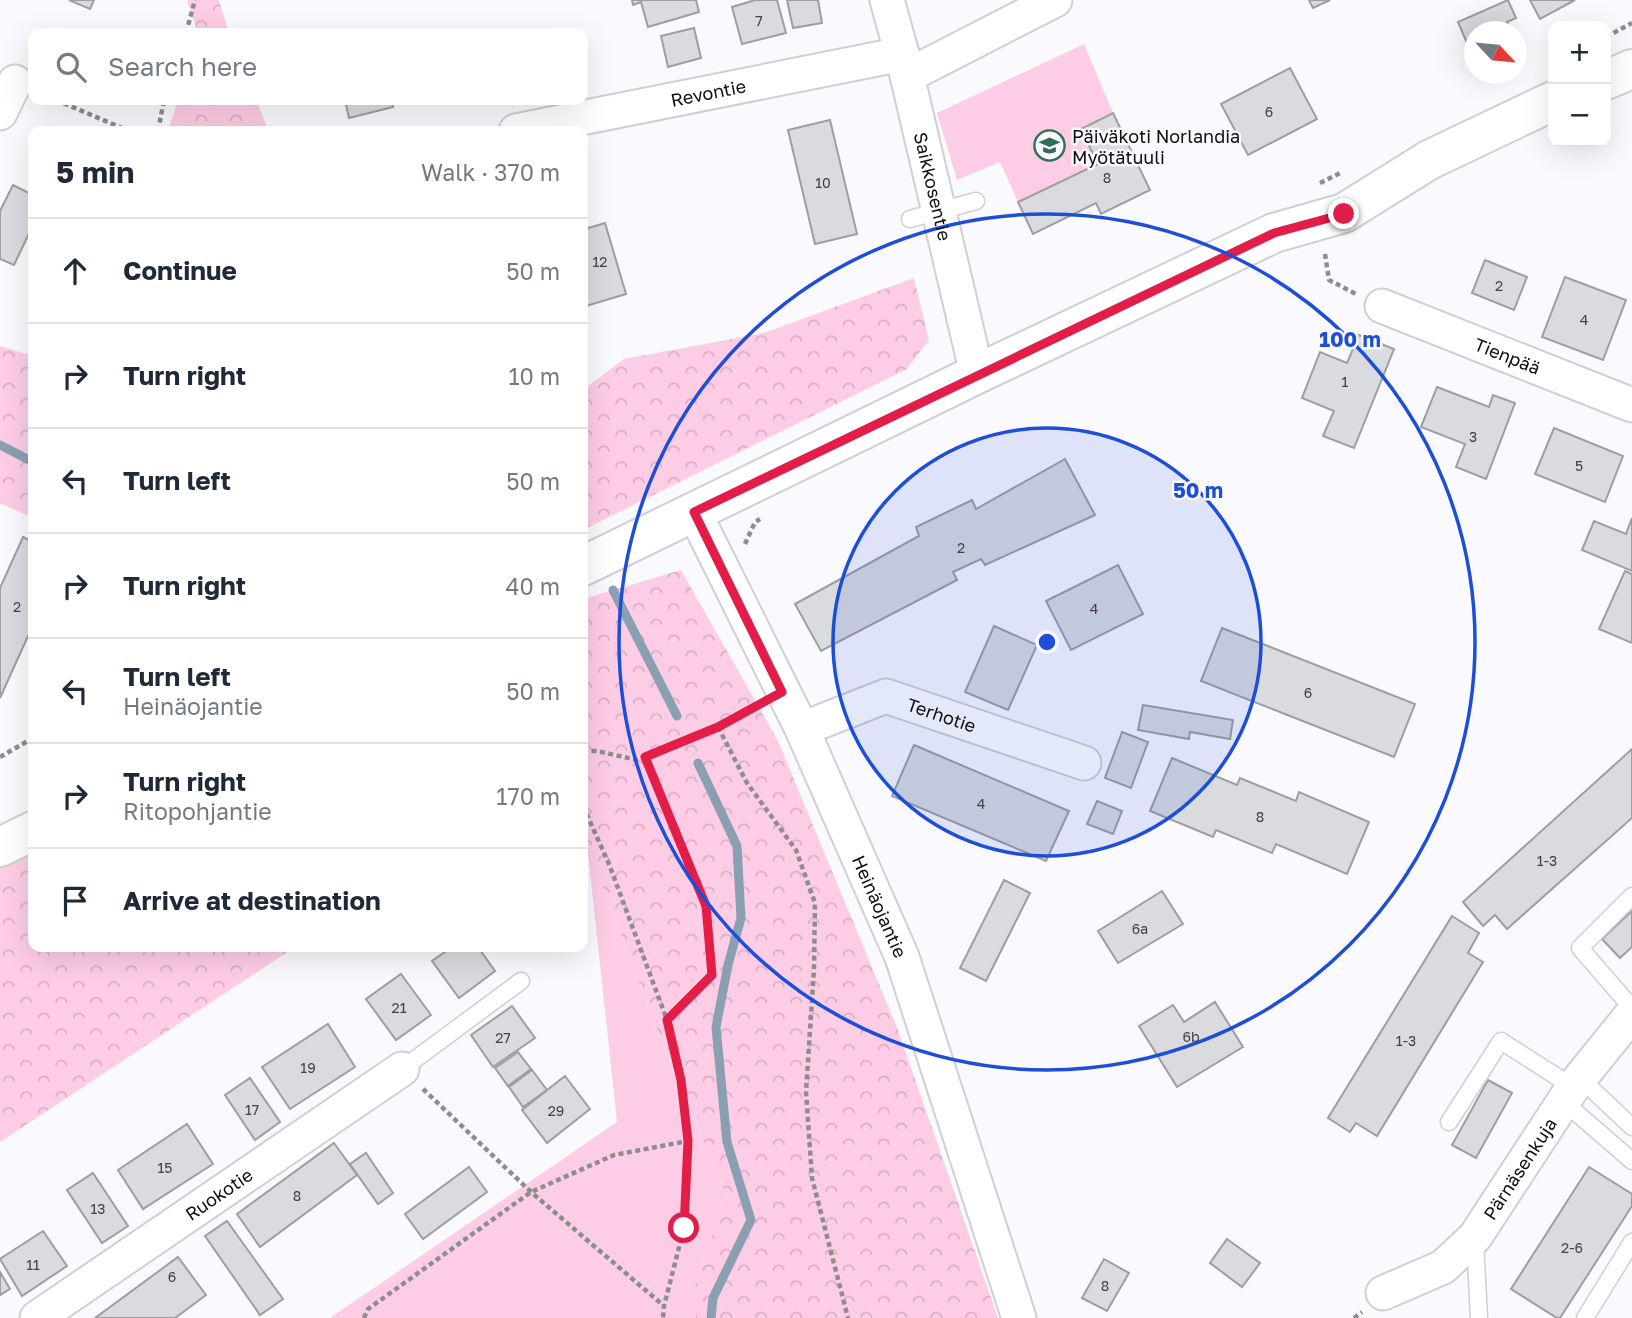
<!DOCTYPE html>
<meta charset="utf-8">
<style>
body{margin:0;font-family:"Golos Text",sans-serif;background:#f2f2f3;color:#1f2937}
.controls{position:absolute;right:21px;top:21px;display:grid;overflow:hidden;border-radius:14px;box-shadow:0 7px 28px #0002}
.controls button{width:63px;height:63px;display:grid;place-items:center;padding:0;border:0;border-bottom:2px solid #e0e1e3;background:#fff;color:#1f2937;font:35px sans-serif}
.compass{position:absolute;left:1464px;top:21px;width:63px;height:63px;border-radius:50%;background:#fff;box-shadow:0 7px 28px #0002;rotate:116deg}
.stop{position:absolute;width:21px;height:21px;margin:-16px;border:5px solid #e11d48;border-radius:50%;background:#fff}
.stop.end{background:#e11d48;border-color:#fff;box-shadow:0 2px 7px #0008}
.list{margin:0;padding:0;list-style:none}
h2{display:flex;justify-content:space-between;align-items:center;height:91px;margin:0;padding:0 28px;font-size:30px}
h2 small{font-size:23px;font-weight:400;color:#747a83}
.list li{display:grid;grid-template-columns:46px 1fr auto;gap:21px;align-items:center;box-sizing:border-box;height:105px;padding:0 28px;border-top:2px solid #e0e1e3}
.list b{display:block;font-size:26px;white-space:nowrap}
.list p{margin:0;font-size:23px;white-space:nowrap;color:#747a83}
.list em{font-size:23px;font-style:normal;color:#747a83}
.icon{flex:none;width:38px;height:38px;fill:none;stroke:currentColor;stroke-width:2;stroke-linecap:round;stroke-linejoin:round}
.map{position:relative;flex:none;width:1632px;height:1318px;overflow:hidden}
.search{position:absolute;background:#fff;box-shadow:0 7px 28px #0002;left:28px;top:28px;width:560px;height:77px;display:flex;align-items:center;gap:18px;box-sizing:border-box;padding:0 24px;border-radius:14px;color:#747a83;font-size:26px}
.panel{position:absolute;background:#fff;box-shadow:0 7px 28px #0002;left:28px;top:126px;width:560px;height:826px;border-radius:14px}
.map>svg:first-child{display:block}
</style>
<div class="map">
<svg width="1632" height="1318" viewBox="0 0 1632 1318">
<defs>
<pattern id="forest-crowns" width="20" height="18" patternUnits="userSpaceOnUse" patternTransform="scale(1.75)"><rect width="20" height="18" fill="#fdcde6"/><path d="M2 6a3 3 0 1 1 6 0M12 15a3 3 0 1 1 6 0" fill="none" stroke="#d8afc4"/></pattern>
</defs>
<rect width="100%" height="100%" fill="#faf9fe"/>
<g fill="#fdcde6">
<path d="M1084 44 1113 113 1081 129 1098 164 1018 202 1000 162 957 180 937 113Z"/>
<path d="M587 844 655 1025 726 1195 695 1286 696 1318H330L617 1122Z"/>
</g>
<g fill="url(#forest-crowns)">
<path d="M187 0H219L229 33H198Z"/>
<path d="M178 100H256L269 131H168Z"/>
<path d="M914 278 929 340 907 369 583 530V390L624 359 764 333Z"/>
<path d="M0 346 33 356V518L0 503Z"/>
<path d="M681 570 778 741 898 1030 998 1318H696L695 1286 726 1195 655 1025 587 845 583 844V599Z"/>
<path d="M33 852V947H295L0 1142V867Z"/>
</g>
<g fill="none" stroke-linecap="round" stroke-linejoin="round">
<g stroke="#8aa0b2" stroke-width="9">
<path d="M0 445 33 462"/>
<path d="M613 590 677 716"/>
<path d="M698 763 737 846 741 918 728 965 716 1027 727 1142 751 1220 713 1298 711 1318"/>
</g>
</g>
<g fill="#d9dbdf" stroke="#9c9ea2" stroke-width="2">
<path d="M69 0H94L90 9Z"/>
<path d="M632 0H696L699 12 648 27 641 2 633 5Z"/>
<path d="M755 0H777L786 33 742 44 732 7Z"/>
<path d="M787 0H818L822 23 793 28Z"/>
<path d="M1309 0H1330L1313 8Z"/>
<path d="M1508 0 1516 18 1507 22 1511 32H1474V54L1472 55 1458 22Z"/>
<path d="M1530 0H1575L1540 19Z"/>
<path d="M694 28 701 58 668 67 661 36Z"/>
<path d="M1290 68 1317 119 1248 155 1221 104Z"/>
<path d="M345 100H391L393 107 349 118Z"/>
<path d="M1113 113 1150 190 1101 214 1096 203 1033 234 1018 202 1098 164 1081 129Z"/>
<path d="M830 120 857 234 815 244 788 130Z"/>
<path d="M13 185 33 195V225L14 265 0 259V211Z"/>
<path d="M583 222 585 229 605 223 626 294 583 307Z"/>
<path d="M1485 260 1527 277 1514 310 1472 293Z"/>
<path d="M1565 277 1626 300 1603 360 1542 337Z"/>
<path d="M1359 335 1394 349 1354 448 1323 436 1334 411 1302 398 1320 352 1347 363Z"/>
<path d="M1437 387 1489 407 1493 395 1515 403 1486 479 1456 467 1465 444 1421 427Z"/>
<path d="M1554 428 1623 456 1605 502 1535 474Z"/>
<path d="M1065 459 1095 515 985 565 981 559 953 572 957 580 821 651 795 604 919 536 916 527 972 500 976 509Z"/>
<path d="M1632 518V571L1582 550 1594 521 1626 534Z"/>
<path d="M23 537 33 542V625L0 698V588Z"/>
<path d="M1118 565 1143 614 1071 650 1046 601Z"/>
<path d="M1625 571 1632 574V643L1599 629Z"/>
<path d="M994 626 1037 645 1008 710 965 692Z"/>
<path d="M1222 628 1415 704 1394 757 1201 681Z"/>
<path d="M1143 705 1233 720 1230 739 1190 732 1189 739 1138 730Z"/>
<path d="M1122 732 1148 742 1131 788 1105 778Z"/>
<path d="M914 745 1069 811 1046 861 892 796Z"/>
<path d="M1632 749V818L1507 929 1495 915 1483 926 1463 902Z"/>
<path d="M1172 758 1237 785 1240 778 1296 801 1299 792 1369 822 1347 874 1276 844 1272 853 1216 830 1213 837 1150 811Z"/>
<path d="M1097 801 1122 811 1113 834 1087 824Z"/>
<path d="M1004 880 1030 893 986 981 960 968Z"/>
<path d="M1162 891 1183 924 1118 963 1098 931Z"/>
<path d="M1632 911V947L1620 958 1602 939Z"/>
<path d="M1452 916 1479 933 1468 953 1483 962 1377 1136 1356 1123 1350 1132 1328 1118Z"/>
<path d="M452 947H478L495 971 459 998 432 961Z"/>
<path d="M401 974 431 1015 396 1040 366 999Z"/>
<path d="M1215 1002 1243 1047 1177 1087 1139 1026 1173 1005 1184 1022Z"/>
<path d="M512 1006 535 1038 493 1067 471 1035Z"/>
<path d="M328 1024 355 1067 290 1109 262 1067Z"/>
<path d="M518 1052 531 1069 508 1086 495 1068Z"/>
<path d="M532 1070 547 1090 523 1107 509 1087Z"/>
<path d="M565 1076 590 1109 547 1143 522 1110Z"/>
<path d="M250 1078 280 1122 255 1140 225 1095Z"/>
<path d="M1488 1080 1512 1093 1476 1158 1452 1145Z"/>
<path d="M187 1124 213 1164 143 1209 118 1170Z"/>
<path d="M334 1143 357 1175 260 1247 237 1214Z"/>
<path d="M366 1153 393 1193 378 1204 350 1164Z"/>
<path d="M469 1167 487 1192 423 1239 405 1214Z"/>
<path d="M1589 1167 1632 1194V1206L1560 1318H1557L1511 1289Z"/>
<path d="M93 1173 128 1226 102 1243 67 1190Z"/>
<path d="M227 1221 283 1299 260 1315 205 1236Z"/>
<path d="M43 1231 67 1266 22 1296 0 1259Z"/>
<path d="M1227 1239 1260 1263 1242 1287 1210 1263Z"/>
<path d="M178 1257 206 1295 175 1318H95Z"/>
<path d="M1104 1259 1129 1273 1107 1311 1082 1298Z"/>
<path d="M0 1272 10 1289 0 1295Z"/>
</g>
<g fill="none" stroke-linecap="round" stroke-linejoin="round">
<defs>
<g id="service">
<path d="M910 219 976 201"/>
<path d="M1632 896 1580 948 1632 1008"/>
<path d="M402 1069 521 981"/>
<path d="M1580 1078 1632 1127"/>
<path d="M1564 1102 1632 1161"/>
<path d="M1449 1122 1501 1041 1573 1087"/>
<path d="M1475 1240 1479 1318"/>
<path d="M1585 1318 1632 1242"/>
</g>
<g id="minor">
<path id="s1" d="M887 0 902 54 977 374"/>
<path d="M907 76 1055 0"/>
<path d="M0 113 15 82"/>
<path id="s2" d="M516 131 902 54"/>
<path id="s3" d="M1382 306 1632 405"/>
<path id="s4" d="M694 512 802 729 902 957 1019 1318"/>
<path id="s5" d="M802 729 886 696 1084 763"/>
<path id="s6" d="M1383 1293 1443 1267 1475 1237 1573 1087 1632 1014"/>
<path id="s7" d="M37 1318 402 1069"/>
</g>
<g id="secondary">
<path d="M1606 80 1632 69"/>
<path d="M583 566 977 374 1274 233 1344 213 1429 160 1553 101"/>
<path d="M0 847 33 831"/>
</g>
</defs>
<use href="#service" stroke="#d0cfd3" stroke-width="19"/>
<use href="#minor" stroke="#d0cfd3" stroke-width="37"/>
<use href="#secondary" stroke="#d0cfd3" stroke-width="42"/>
<g stroke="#8d8c8f" stroke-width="4.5" stroke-dasharray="5 3.5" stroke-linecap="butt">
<path d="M186 33 195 0"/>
<path d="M1606 37 1632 23"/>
<path d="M56 100 129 131"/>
<path d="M158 131 164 100"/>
<path d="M1320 183 1340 173"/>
<path d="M1325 254 1329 280 1356 294"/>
<path d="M745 544 755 522 760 519"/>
<path d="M718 727 747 783 796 850 815 903 814 969 806 1092 812 1178 848 1318"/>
<path d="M583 751H597L637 760 718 727 758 705"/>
<path d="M0 757 33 738"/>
<path d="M645 757 706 906 712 975 667 1020"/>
<path d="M583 806 609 864 667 1020 681 1080 688 1141 684 1228 664 1306 663 1318"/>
<path d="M423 1089 531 1192 664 1306"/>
<path d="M364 1318 368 1309 531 1192 614 1155 688 1141"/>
<path d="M1354 1318 1362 1312"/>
</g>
<use href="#service" stroke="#fff" stroke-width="16"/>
<use href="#minor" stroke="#fff" stroke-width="33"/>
<use href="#secondary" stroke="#fff" stroke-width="38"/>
</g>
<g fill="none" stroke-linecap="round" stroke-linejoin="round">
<path stroke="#e11d48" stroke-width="9" d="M684 1228 688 1141 681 1080 667 1020 712 975 706 906 645 757 718 727 782 692 694 512 1274 233 1344 214"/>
</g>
<circle cx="1047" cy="642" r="214" fill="#1d4ed8" fill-opacity=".12"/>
<g fill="none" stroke="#1d4ed8" stroke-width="3.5">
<circle cx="1047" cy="642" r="214"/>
<circle cx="1047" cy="642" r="428"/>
</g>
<defs>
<symbol id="school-ring" viewBox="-11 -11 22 22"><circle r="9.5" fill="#faf9fe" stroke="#316c55" stroke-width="1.5"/><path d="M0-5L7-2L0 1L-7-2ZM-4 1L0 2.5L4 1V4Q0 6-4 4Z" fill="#316c55"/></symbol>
</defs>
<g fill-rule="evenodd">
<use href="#school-ring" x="1032" y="128" width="35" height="35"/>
</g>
<g text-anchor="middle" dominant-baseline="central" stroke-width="5" stroke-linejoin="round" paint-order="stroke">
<g font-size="14" fill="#424144">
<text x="759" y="20">7</text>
<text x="1269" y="111">6</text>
<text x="1107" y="177">8</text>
<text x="823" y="182">10</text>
<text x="600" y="261">12</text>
<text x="1499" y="285">2</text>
<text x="1584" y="319">4</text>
<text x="1345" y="381">1</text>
<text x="1473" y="436">3</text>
<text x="1579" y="465">5</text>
<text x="961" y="547">2</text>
<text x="17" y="606">2</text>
<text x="1094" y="608">4</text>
<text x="1308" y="692">6</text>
<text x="981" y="803">4</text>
<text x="1260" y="816">8</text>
<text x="1547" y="860">1-3</text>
<text x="1140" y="928">6a</text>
<text x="399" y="1007">21</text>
<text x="1191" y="1036">6b</text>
<text x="503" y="1037">27</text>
<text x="1406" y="1040">1-3</text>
<text x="308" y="1067">19</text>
<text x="252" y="1109">17</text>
<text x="556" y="1110">29</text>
<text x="165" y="1167">15</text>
<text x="297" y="1195">8</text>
<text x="98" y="1208">13</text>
<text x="1572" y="1247">2-6</text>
<text x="33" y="1264">11</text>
<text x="172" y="1276">6</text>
<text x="1105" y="1285">8</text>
</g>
<g font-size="18" fill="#0f0e10" stroke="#faf9fe">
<text stroke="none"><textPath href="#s2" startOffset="196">Revontie</textPath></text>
<text stroke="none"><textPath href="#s1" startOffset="192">Saikkosentie</textPath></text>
<text stroke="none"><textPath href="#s3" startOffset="135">Tienpää</textPath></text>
<text stroke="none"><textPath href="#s5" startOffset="149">Terhotie</textPath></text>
<text stroke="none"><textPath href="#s4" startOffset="436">Heinäojantie</textPath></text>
<text stroke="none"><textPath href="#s6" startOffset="191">Pärnäsenkuja</textPath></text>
<text stroke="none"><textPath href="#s7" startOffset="220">Ruokotie</textPath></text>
</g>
<g font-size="18" fill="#0f0e10" stroke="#faf9fe" text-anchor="start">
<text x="1072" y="136">Päiväkoti Norlandia<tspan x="1072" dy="21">Myötätuuli</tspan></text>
</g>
</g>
<circle cx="1047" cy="642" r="10" fill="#1d4ed8" stroke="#faf9fe" stroke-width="3.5"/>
<g font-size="21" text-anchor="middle" font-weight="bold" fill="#1d4ed8" stroke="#faf9fe" stroke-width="5" stroke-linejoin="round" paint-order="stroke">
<text x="1350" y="347">100 m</text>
<text x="1198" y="498">50 m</text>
</g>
</svg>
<div class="controls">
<button>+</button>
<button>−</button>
</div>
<svg class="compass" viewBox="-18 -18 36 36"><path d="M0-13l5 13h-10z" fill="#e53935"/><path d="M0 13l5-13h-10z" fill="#747a83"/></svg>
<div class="stop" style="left:684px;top:1228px"></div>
<div class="stop end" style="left:1344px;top:214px"></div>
<div class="search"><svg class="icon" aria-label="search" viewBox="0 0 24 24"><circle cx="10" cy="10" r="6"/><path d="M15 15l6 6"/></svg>Search here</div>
<section class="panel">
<h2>5 min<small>Walk · 370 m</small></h2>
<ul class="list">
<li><svg class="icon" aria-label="ahead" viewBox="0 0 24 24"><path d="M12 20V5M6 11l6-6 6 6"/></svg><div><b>Continue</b></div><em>50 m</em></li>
<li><svg class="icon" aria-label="right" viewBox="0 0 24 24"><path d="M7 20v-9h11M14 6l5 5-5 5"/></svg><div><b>Turn right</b></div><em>10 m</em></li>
<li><svg class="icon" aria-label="left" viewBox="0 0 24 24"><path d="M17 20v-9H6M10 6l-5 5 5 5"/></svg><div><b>Turn left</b></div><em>50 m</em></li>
<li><svg class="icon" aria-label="right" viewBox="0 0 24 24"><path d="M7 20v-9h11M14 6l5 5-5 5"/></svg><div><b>Turn right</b></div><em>40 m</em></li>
<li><svg class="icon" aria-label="left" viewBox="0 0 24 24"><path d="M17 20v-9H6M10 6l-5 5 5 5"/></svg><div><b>Turn left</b><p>Heinäojantie</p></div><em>50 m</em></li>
<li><svg class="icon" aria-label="right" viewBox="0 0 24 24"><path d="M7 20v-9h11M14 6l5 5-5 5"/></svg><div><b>Turn right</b><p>Ritopohjantie</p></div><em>170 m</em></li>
<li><svg class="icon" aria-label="arrive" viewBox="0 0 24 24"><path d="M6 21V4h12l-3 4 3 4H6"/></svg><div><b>Arrive at destination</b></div></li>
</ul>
</section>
</div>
